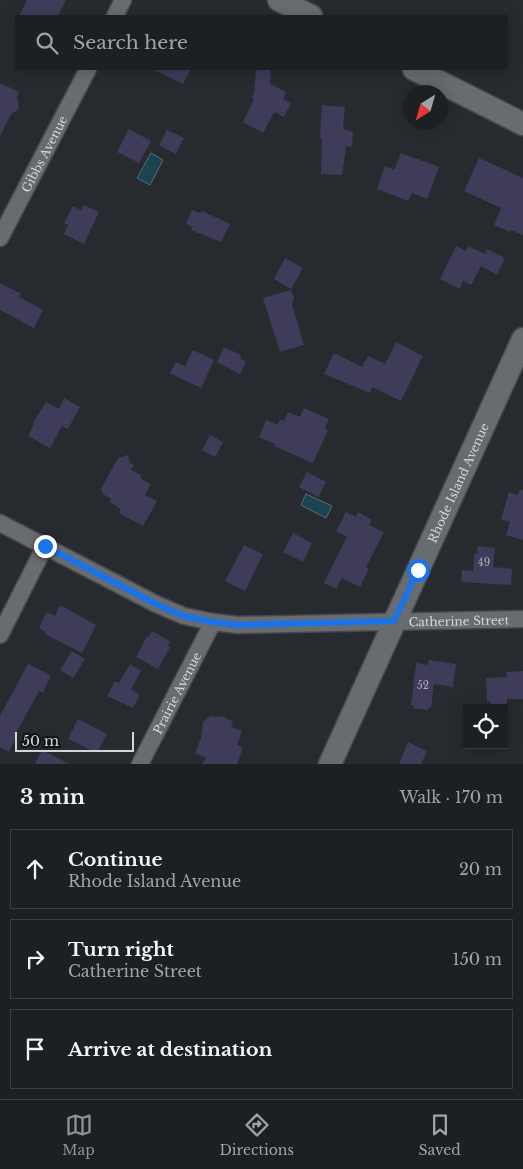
<!DOCTYPE html>
<meta charset="utf-8">
<style>
body{margin:0;font-family:"Libre Baskerville",serif;background:#2a2d30;color:#f1f3f6}
.controls{position:absolute;right:15px;bottom:15px;display:grid;overflow:hidden;border-radius:0px;box-shadow:0 2px 12px #0003}
.controls button{width:45px;height:45px;display:grid;place-items:center;padding:0;border:0;border-bottom:1px solid #3b3e41;background:#1d2023;color:#f1f3f6;font:25px sans-serif}
.compass{position:absolute;left:403px;top:85px;width:45px;height:45px;border-radius:50%;background:#1d2023;box-shadow:0 2px 12px #0003;rotate:217deg}
.scale{position:absolute;left:15px;bottom:12px;width:119px;box-sizing:border-box;padding-left:5px;border:2px solid #d2d5d7;border-top:0;font-size:14px;line-height:18px;white-space:nowrap;color:#d2d5d7;-webkit-text-stroke:4px #111315;paint-order:stroke}
.stop{position:absolute;width:15px;height:15px;margin:-11px;border:4px solid #1a73e8;border-radius:50%;background:#fff}
.stop.end{background:#1a73e8;border-color:#fff;box-shadow:0 1px 5px #0008}
.list{margin:0;padding:0;list-style:none}
h2{display:flex;justify-content:space-between;align-items:center;height:65px;margin:0;padding:0 20px;font-size:21px}
h2 small{font-size:16px;font-weight:400;color:#a0a3a6}
.list li{display:grid;grid-template-columns:32px 1fr auto;gap:15px;align-items:center;box-sizing:border-box;height:80px;margin:0 10px 10px;padding:0 10px;border:1px solid #3b3e41;border-radius:0px}
.list b{display:block;font-size:19px;white-space:nowrap}
.list p{margin:0;font-size:16px;white-space:nowrap;color:#a0a3a6}
.list em{font-size:16px;font-style:normal;color:#a0a3a6}
.icon{flex:none;width:28px;height:28px;fill:none;stroke:currentColor;stroke-width:2;stroke-linecap:round;stroke-linejoin:round}
.map{position:relative;flex:none;width:523px;height:764px;overflow:hidden}
.search{position:absolute;background:#1d2023;box-shadow:0 2px 12px #0003;left:15px;right:15px;top:15px;height:55px;display:flex;align-items:center;gap:12px;box-sizing:border-box;padding:0 18px;border-radius:0px;color:#a0a3a6;font-size:19px}
.sheet{height:335px;background:#1d2023}
nav{display:flex;justify-content:space-around;align-items:center;box-sizing:border-box;height:70px;border-top:1px solid #3b3e41;background:#1d2023;font-size:14px;color:#a0a3a6}
nav a{display:grid;justify-items:center;gap:2px}
nav .on{color:#8c9099}
.map>svg:first-child{display:block}
</style>
<div class="map">
<svg width="523" height="764" viewBox="0 0 523 764">
<rect width="100%" height="100%" fill="#272b2f"/>
<g fill="#1c4350" stroke="#536f78">
<path d="M151 153 163 160 150 185 137 178Z"/>
<path d="M306 494 332 506 326 518 301 505Z"/>
</g>
<g fill="#3e3c59">
<path d="M27 0H66L58 16H19Z"/>
<path d="M153 69H191L183 84Z"/>
<path d="M256 69H271L270 84 286 92 283 99 291 103 284 117 275 112 273 114 263 133 243 122 254 99 252 98 254 94Z"/>
<path d="M0 83 19 92 17 97 19 109 11 114 0 136Z"/>
<path d="M322 105 345 107 343 129 353 132 352 147 346 146 342 175 321 174 322 139 320 138Z"/>
<path d="M129 129 151 141 139 163 117 152Z"/>
<path d="M167 130 184 138 176 154 159 145Z"/>
<path d="M401 153 439 167 427 199 412 193 408 201 377 189 385 166 394 170Z"/>
<path d="M479 158 523 178V235L511 230 510 232 494 225 501 208 464 191Z"/>
<path d="M84 205 99 212 84 244 64 234 68 225 64 223 73 206 81 210Z"/>
<path d="M192 210 200 213 202 211 230 224 221 242 191 230 192 227 186 224Z"/>
<path d="M456 246 466 251 468 246 485 254 487 249 505 258 497 275 481 266 471 285 463 281 460 289 440 279Z"/>
<path d="M285 258 303 268 291 289 274 279Z"/>
<path d="M0 283 21 294 19 297 43 310 34 328 0 310Z"/>
<path d="M291 290 294 298 292 305 304 345 280 352 263 298Z"/>
<path d="M396 342 423 356 401 401 372 387 370 393 324 374 334 353 362 367 368 356 385 364Z"/>
<path d="M224 347 241 355 240 358 246 362 240 374 217 362Z"/>
<path d="M193 350 214 360 201 388 170 373 176 362 185 366Z"/>
<path d="M64 398 80 407 68 429 62 426 50 448 28 436 34 424 33 423 46 402 59 409Z"/>
<path d="M304 408 329 419 325 428 328 430 313 463 274 446 275 444 259 437 266 420 278 425 280 419 284 421 288 412 300 417Z"/>
<path d="M210 435 223 442 215 457 202 450Z"/>
<path d="M128 455 130 463 134 465 131 470 141 475 140 478 151 484 145 495 157 501 143 526 119 513 121 509 110 502 111 499 103 494 101 489 118 458Z"/>
<path d="M307 472 326 482 318 497 299 487Z"/>
<path d="M520 489 523 490V540L506 535 510 522 501 519 509 492 518 495Z"/>
<path d="M346 512 356 517 358 512 372 520 369 525 384 532 366 567 369 569 360 587 342 578 336 589 324 583 347 537 336 531Z"/>
<path d="M293 533 312 543 303 562 283 552Z"/>
<path d="M244 545 263 554 245 591 225 581Z"/>
<path d="M478 546 495 548 493 567 512 569 511 585 461 582 462 570 473 571 474 554H477Z"/>
<path d="M60 605 96 625 82 653 45 634 46 632 39 628 47 612 55 616Z"/>
<path d="M152 631 170 641 168 646 170 647 158 669 136 657 147 636 149 637Z"/>
<path d="M72 651 85 659 73 678 60 670Z"/>
<path d="M429 660 456 664 453 687 434 684 431 708 428 707V710L413 708 414 705H411L416 663 428 665Z"/>
<path d="M28 664 51 675 43 693 39 691 16 733 18 734 9 752 0 747V716Z"/>
<path d="M130 664 141 671 131 689 140 695 133 708 107 696 115 681 119 683Z"/>
<path d="M523 671V699H507V708H490V701L487 702 486 678 507 677 506 672Z"/>
<path d="M210 716 226 717 225 718 233 721 231 727 242 731 237 745 243 747 237 764H202L206 758 195 753 201 738 203 722Z"/>
<path d="M78 719 107 734 97 753 68 739Z"/>
<path d="M408 742 427 751 421 764H399Z"/>
<path d="M42 750 69 764H35Z"/>
</g>
<g fill="none" stroke-linecap="round" stroke-linejoin="round">
<defs>
<g id="street">
<path d="M115 16 123 0"/>
<path id="s1" d="M0 238 88 69"/>
<path id="s2" d="M0 523 156 604 184 616 213 622 238 625 523 619"/>
<path d="M0 635 45 546"/>
<path id="s3" d="M140 764 213 622"/>
</g>
<g id="secondary">
<path d="M279 0 311 16"/>
<path d="M414 69 523 124"/>
<path id="s4" d="M330 764 523 339"/>
</g>
</defs>
<use href="#street" stroke="#46494d" stroke-width="19"/>
<use href="#secondary" stroke="#46494d" stroke-width="25"/>
<use href="#street" stroke="#676c70" stroke-width="16"/>
<use href="#secondary" stroke="#676c70" stroke-width="22"/>
</g>
<g fill="none" stroke-linecap="round" stroke-linejoin="round">
<path stroke="#1a73e8" stroke-width="6" d="M45 546 156 604 184 616 213 622 238 625 394 621 418 570"/>
</g>
<g text-anchor="middle" dominant-baseline="central" stroke-width="5" stroke-linejoin="round" paint-order="stroke">
<g font-size="10" fill="#adafb8">
<text x="484" y="562">49</text>
<text x="423" y="685">52</text>
</g>
<g font-size="12" fill="#d2d5d7" stroke="#111315">
<text stroke="none"><textPath href="#s1" startOffset="95">Gibbs Avenue</textPath></text>
<text stroke="none"><textPath href="#s4" startOffset="309">Rhode Island Avenue</textPath></text>
<text stroke="none"><textPath href="#s2" startOffset="482">Catherine Street</textPath></text>
<text stroke="none"><textPath href="#s3" startOffset="80">Prairie Avenue</textPath></text>
</g>
</g>
</svg>
<div class="controls">
<button><svg class="icon" aria-label="locate" viewBox="0 0 24 24"><circle cx="12" cy="12" r="6"/><path d="M12 2v4M12 18v4M2 12h4M18 12h4"/></svg></button>
</div>
<svg class="compass" viewBox="-18 -18 36 36"><path d="M0-13l5 13h-10z" fill="#e53935"/><path d="M0 13l5-13h-10z" fill="#a0a3a6"/></svg>
<div class="scale">50 m</div>
<div class="stop" style="left:418px;top:570px"></div>
<div class="stop end" style="left:45px;top:546px"></div>
<div class="search"><svg class="icon" aria-label="search" viewBox="0 0 24 24"><circle cx="10" cy="10" r="6"/><path d="M15 15l6 6"/></svg>Search here</div>
</div>
<section class="sheet">
<h2>3 min<small>Walk · 170 m</small></h2>
<ul class="list">
<li><svg class="icon" aria-label="ahead" viewBox="0 0 24 24"><path d="M12 20V5M6 11l6-6 6 6"/></svg><div><b>Continue</b><p>Rhode Island Avenue</p></div><em>20 m</em></li>
<li><svg class="icon" aria-label="right" viewBox="0 0 24 24"><path d="M7 20v-9h11M14 6l5 5-5 5"/></svg><div><b>Turn right</b><p>Catherine Street</p></div><em>150 m</em></li>
<li><svg class="icon" aria-label="arrive" viewBox="0 0 24 24"><path d="M6 21V4h12l-3 4 3 4H6"/></svg><div><b>Arrive at destination</b></div></li>
</ul>
</section>
<nav>
<a class="on"><svg class="icon" aria-label="map" viewBox="0 0 24 24"><path d="M3 6l6-2 6 2 6-2v14l-6 2-6-2-6 2zM9 4v14M15 6v14"/></svg>Map</a>
<a><svg class="icon" aria-label="directions" viewBox="0 0 24 24"><path d="M12 3l9 9-9 9-9-9zM9 14v-3h6M13 9l2 2-2 2"/></svg>Directions</a>
<a><svg class="icon" aria-label="saved" viewBox="0 0 24 24"><path d="M7 4h10v16l-5-4-5 4z"/></svg>Saved</a>
</nav>
